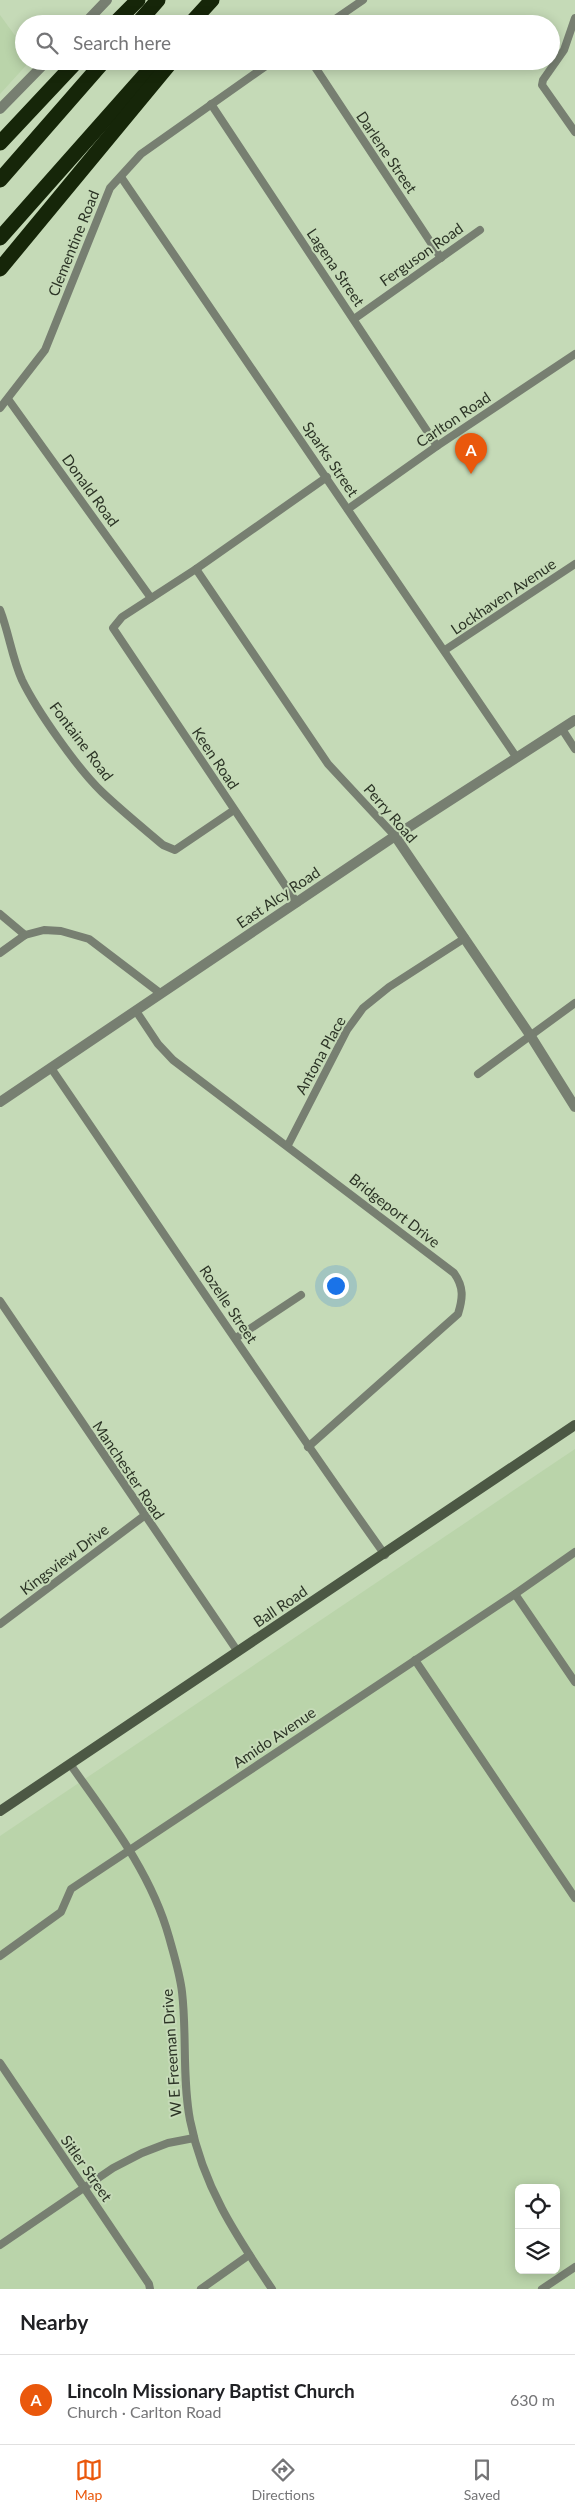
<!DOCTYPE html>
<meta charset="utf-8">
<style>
body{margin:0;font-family:Lato,sans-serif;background:#f6f6f6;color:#202124}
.controls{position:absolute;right:15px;bottom:15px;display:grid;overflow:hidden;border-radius:8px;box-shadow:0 2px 12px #0003}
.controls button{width:45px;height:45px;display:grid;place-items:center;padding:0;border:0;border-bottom:1px solid #e0e0e0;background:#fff;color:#202124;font:25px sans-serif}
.you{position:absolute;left:335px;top:1285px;width:18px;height:18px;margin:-12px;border:4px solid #fff;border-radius:50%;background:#1a73e8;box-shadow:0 0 0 8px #1a73e833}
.badge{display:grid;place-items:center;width:32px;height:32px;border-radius:50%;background:#ea580c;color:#fff;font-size:16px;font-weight:700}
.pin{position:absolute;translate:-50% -41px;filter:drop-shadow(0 1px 2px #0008)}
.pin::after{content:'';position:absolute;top:26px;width:18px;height:15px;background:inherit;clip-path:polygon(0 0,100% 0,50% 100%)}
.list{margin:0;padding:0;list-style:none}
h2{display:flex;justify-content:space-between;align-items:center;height:65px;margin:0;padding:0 20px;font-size:21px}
h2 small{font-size:16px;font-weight:400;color:#757577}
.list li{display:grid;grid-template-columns:32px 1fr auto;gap:15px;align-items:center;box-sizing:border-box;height:90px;padding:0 20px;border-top:1px solid #e0e0e0}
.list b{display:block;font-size:19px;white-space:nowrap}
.list p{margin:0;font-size:16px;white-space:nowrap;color:#757577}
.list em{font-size:16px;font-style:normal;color:#757577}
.icon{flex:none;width:28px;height:28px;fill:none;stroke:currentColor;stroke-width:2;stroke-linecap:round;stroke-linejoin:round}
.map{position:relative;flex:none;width:575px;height:2289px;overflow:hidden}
.search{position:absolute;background:#fff;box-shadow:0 2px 12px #0003;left:15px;right:15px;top:15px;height:55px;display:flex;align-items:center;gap:12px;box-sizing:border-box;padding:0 18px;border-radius:28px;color:#757577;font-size:19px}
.sheet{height:155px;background:#fff}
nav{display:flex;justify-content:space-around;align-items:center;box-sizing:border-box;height:70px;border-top:1px solid #e0e0e0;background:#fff;font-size:14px;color:#757577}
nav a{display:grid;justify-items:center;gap:2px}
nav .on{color:#ea580c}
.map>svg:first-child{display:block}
</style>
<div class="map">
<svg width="575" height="2289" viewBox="0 0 575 2289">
<rect width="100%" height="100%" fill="#c5dab7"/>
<g fill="#bad4aa" fill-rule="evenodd">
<path d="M0 15 24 48V61H30L0 94Z"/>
<path d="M575 1449V2289H0V1836ZM519 2188H556V2270H519Z"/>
</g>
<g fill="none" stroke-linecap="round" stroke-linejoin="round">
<g stroke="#777f71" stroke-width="8">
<path d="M575 18 564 50 543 80 542 85 575 132"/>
<path d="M328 24 363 0"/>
<path d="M311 61 441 258"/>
<path d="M211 104 437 446"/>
<path d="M121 177 517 758"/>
<path d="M354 319 480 230"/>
<path d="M8 399 151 598"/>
<path d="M0 408 45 350 110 188 141 154 273 61"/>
<path d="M348 509 437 446 575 354"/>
<path d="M196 569 328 764 395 836"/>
<path d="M0 610C9 633 12 658 22 680 37 711 78 769 102 792 122 811 143 828 163 845L175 850 234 810"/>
<path d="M445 650 575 564"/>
<path d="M562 729 575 749"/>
<path d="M297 903 113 628 122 617 196 569 327 477"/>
<path d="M0 914 25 935"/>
<path d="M0 953 25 935 44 930 61 931 89 939 160 993"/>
<path d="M136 1011 158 1044 173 1060 454 1273C464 1287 463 1298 458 1314L308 1447"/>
<path d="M51 1068C162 1230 271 1395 385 1555"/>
<path d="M478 1074 575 1003"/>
<path d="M288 1145 347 1030 363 1008 389 987 465 938"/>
<path d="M0 1301 238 1652"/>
<path d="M236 1338 301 1295"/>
<path d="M515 1594 575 1682"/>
<path d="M0 1624 144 1516"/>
<path d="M415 1660 575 1898"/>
<path d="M70 1764C108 1818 151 1872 169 1937 174 1955 180 1974 182 1992 187 2034 182 2078 190 2120 203 2186 235 2234 272 2289"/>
<path d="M0 1956 61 1912 71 1889 515 1594 575 1552"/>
<path d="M0 2063 149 2284 150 2289"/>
<path d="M0 2245 113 2168 142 2153 168 2143 194 2138"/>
<path d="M201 2289 249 2255"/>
<path d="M542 2289 575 2267"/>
</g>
<g stroke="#777f71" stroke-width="10">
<path d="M84 24 107 0"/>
<path d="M0 109 47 61"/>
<path d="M395 836 530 1035 575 1107"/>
<path d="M0 1102 395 836 575 720"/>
</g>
<path stroke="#4c5844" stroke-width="10" d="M0 1811 575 1425"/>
<g stroke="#162609" stroke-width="15">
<path d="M114 24 138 0"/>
<path d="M137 24 158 0"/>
<path d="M190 24 212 0"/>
<path d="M0 143 77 61"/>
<path d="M0 180 104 61"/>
<path d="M0 238 157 61"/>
<path d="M0 269 172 61"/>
</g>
</g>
<g text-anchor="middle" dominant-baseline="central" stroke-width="4" stroke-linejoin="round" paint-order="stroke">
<g font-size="15" fill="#2c3426" stroke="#c5dab7">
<text transform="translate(387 152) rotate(56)">Darlene Street</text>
<text transform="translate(73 243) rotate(-68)">Clementine Road</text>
<text transform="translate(421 254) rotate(-35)">Ferguson Road</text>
<text transform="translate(336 267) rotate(56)">Lagena Street</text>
<text transform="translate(453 419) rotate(-34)">Carlton Road</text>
<text transform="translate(331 459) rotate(56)">Sparks Street</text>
<text transform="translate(91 490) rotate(54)">Donald Road</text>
<text transform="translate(503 596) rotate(-34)">Lockhaven Avenue</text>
<text transform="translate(82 741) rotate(53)">Fontaine Road</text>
<text transform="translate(216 758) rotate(56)">Keen Road</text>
<text transform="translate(391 813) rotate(49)">Perry Road</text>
<text transform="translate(278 897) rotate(-34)">East Alcy Road</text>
<text transform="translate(320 1055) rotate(-61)">Antona Place</text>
<text transform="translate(395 1210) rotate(38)">Bridgeport Drive</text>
<text transform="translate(229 1304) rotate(56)">Rozelle Street</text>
<text transform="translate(129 1470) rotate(56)">Manchester Road</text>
<text transform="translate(64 1559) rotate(-37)">Kingsview Drive</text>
<text transform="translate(280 1606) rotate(-34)">Ball Road</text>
<text transform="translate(274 1737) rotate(-34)">Amido Avenue</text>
<text transform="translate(171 2053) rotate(-94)">W E Freeman Drive</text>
<text transform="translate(87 2168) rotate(55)">Sitler Street</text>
</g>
</g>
</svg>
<div class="controls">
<button><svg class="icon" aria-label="locate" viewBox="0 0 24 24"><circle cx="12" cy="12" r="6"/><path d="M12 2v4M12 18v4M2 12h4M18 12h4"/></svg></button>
<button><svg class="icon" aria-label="layers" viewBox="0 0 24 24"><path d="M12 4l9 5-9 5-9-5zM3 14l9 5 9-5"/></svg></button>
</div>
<div class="you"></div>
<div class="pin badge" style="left:471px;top:474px">A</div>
<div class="search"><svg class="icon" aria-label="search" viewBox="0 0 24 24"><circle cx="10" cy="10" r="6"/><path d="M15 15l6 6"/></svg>Search here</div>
</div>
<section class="sheet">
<h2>Nearby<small></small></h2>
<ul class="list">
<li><span class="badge">A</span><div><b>Lincoln Missionary Baptist Church</b><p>Church · Carlton Road</p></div><em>630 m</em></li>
</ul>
</section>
<nav>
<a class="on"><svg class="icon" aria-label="map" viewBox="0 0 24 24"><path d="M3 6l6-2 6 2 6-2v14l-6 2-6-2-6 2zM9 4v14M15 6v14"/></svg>Map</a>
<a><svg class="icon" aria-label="directions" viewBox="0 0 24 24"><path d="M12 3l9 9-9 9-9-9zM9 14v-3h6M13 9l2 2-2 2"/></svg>Directions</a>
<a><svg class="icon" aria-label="saved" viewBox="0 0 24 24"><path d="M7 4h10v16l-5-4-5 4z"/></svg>Saved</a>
</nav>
